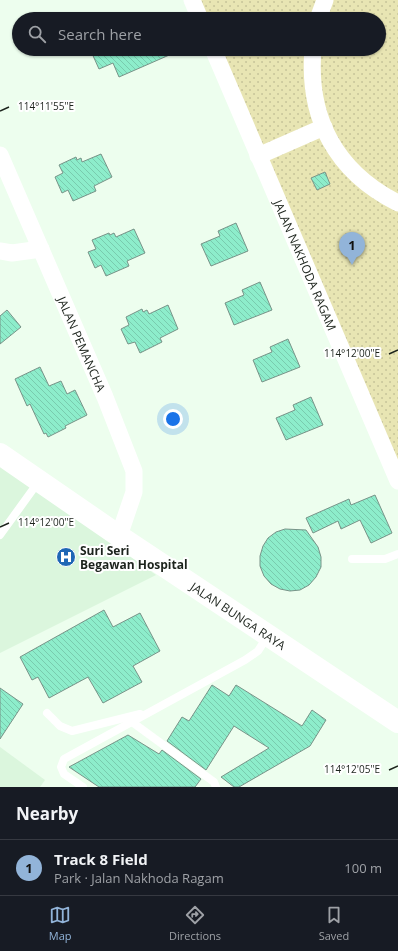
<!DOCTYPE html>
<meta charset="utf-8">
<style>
body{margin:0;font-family:"Open Sans",sans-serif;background:#242831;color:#f1f3f6}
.you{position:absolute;left:173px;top:419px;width:14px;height:14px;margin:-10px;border:3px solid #fff;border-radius:50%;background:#1a73e8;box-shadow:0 0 0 6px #1a73e833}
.badge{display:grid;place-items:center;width:26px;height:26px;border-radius:50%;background:#92b4d9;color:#111;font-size:13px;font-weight:700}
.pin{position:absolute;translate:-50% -33px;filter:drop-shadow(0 1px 2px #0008)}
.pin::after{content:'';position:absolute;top:21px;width:14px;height:12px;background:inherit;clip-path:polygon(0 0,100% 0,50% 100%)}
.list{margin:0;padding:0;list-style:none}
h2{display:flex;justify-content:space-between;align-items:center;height:52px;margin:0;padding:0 16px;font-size:17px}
h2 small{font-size:13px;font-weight:400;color:#9ea1a6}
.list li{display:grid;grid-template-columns:26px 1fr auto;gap:12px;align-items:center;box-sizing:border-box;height:56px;padding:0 16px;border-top:1px solid #363941}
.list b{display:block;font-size:15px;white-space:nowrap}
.list p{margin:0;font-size:13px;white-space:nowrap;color:#9ea1a6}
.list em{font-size:13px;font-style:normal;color:#9ea1a6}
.icon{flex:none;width:22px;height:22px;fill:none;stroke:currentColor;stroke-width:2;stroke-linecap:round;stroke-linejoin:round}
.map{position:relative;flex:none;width:398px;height:787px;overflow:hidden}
.search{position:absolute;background:#171b24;box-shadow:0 1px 3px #0004;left:12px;right:12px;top:12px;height:44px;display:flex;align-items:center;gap:10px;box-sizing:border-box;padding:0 14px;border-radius:22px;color:#9ea1a6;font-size:15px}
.sheet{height:108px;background:#171b24}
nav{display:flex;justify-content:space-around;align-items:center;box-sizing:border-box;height:56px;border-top:1px solid #363941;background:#171b24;font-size:11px;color:#9ea1a6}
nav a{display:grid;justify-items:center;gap:2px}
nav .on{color:#92b4d9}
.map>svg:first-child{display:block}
</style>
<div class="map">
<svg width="398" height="787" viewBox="0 0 398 787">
<defs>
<pattern id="park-dots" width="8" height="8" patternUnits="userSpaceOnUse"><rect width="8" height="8" fill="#e8e5b3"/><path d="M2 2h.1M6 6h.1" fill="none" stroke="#c6c499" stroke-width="1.8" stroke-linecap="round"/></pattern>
<pattern id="building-back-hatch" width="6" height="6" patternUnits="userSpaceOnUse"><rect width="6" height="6" fill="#8dedcb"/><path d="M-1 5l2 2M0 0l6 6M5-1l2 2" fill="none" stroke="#79cbae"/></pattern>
</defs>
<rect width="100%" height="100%" fill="#edfeee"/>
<g fill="#dbf6dd">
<path d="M0 463 107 539 156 575 0 653Z"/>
<path d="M0 747 45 780 40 787H0Z"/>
</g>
<path fill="url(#park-dots)" d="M192 0H398V481L213 49H379V19H200Z"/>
<g fill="url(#building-back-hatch)" stroke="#789388">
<path d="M90 49H183L119 77 113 63 99 69Z"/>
<path d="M101 154 112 177 94 186 96 191 73 201 68 190 62 193 55 177 63 173 59 165 76 157 77 160 81 158 82 162Z"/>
<path d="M325 172 330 184 317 190 311 178Z"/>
<path d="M236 223 248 251 211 266 201 244 220 236 218 231Z"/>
<path d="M134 229 145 253 127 261 129 266 106 276 101 265 95 268 88 252 96 249 92 240 109 233 110 235 114 233 116 237Z"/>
<path d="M260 282 272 310 234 325 225 303 244 295 242 290Z"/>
<path d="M168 305 178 329 160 338 162 342 140 353 135 342 128 344 121 329 129 325 126 317 142 309 143 312 147 310 149 314Z"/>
<path d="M7 310 21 327 0 344V316Z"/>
<path d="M288 339 300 367 262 382 253 360 272 352 270 347Z"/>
<path d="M40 367 49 386 61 381 67 394 75 390 87 415 65 426 66 428 48 437 46 433 44 434 30 404 27 406 15 379Z"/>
<path d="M311 397 323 425 286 440 276 418 295 410 293 405Z"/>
<path d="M375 495 392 533 371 543 360 520 341 529 338 521 313 533 306 518 349 499 351 505Z"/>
<path d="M285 529 306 530 318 547 321 557V567L316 577 309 585 300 590 290 591 280 589 271 584 264 576 260 566V556L263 546 268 538 276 532Z"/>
<path d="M104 610 113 627 140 613 160 651 133 666 142 682 103 703 88 677 49 698 38 677 32 680 20 657Z"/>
<path d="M212 685 229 696 236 685 302 726 312 710 326 720 310 746 239 787H234L221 777 269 748 234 726 206 770 167 741 182 717 189 721Z"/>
<path d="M0 688 23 704 0 739Z"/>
<path d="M128 735 159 754 162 750 201 779 195 787H99L69 767Z"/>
</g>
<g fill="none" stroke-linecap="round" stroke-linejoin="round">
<g stroke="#fff" stroke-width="8">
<path d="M0 535 39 481"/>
<path d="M352 559H385L398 554"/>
<path d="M47 713 60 726 72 731 140 714"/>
<path d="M132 722 214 782 216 787"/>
<path d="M83 787 64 774 61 767 64 759 245 660 258 651 267 637"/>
</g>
<g stroke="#fff" stroke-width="17">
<path d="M192 0 200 19"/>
<path d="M318 19 325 0"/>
<path id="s1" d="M213 49 398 481"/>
<path d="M313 49C307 118 336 172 398 203"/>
<path id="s2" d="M0 155 105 397 134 471V492L119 536"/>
<path d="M258 156 324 127"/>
<path d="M0 251 12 253 41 249"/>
</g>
<path stroke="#fff" stroke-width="22" id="s3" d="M0 454 119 536 398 722"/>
</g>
<path fill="none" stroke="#1c231c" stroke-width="1.5" d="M0 111 9 107M389 354 398 350M0 527 9 523M389 770 398 766"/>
<defs>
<symbol id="hospital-disc" viewBox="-11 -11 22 22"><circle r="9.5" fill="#1e66b5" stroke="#fff"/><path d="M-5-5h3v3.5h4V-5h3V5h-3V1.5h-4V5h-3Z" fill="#fff"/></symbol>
</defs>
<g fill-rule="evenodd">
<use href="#hospital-disc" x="55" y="546" width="22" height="22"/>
</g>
<g text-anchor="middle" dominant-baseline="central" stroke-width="4" stroke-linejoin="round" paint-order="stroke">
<g font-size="12" fill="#1c231c" stroke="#fff">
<text stroke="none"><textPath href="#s1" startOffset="235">JALAN NAKHODA RAGAM</textPath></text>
<text stroke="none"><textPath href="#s2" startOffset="206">JALAN PEMANCHA</textPath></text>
<text stroke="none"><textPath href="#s3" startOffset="288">JALAN BUNGA RAYA</textPath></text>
</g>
<g font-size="12" font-weight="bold" fill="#1c231c" stroke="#fff" text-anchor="start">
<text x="80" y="550">Suri Seri<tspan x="80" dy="14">Begawan Hospital</tspan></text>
</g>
</g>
<g font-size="10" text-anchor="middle" fill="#1c231c" stroke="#fff" stroke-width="4" stroke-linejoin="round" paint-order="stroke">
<text x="46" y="110">114°11'55"E</text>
<text x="352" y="357">114°12'00"E</text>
<text x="46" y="526">114°12'00"E</text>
<text x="352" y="773">114°12'05"E</text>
</g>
</svg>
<div class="you"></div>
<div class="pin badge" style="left:352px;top:265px">1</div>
<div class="search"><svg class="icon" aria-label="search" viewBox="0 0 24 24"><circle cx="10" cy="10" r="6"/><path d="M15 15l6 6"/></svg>Search here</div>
</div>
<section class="sheet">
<h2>Nearby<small></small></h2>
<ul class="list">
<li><span class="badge">1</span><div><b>Track 8 Field</b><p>Park · Jalan Nakhoda Ragam</p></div><em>100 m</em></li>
</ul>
</section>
<nav>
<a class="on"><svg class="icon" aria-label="map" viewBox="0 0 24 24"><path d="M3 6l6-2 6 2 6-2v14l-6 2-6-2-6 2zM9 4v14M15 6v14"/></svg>Map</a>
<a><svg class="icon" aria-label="directions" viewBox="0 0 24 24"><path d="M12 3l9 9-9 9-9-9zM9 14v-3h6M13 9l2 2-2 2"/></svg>Directions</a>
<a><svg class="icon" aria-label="saved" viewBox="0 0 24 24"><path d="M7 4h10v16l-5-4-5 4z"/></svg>Saved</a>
</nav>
